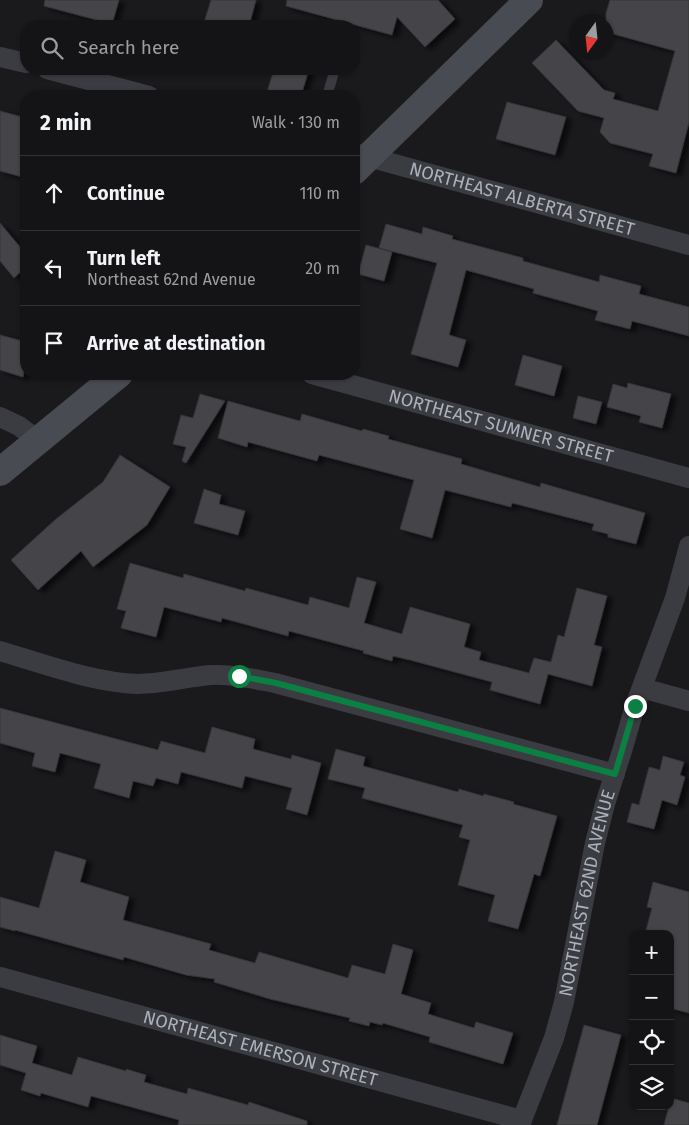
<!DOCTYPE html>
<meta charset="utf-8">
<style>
body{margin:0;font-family:"Fira Sans",sans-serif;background:#1d1d1f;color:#f1f3f6}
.controls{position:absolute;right:15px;bottom:15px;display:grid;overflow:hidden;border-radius:10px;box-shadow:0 1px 4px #0004}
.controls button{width:45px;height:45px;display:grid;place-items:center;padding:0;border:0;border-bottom:1px solid #333335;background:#141416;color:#f1f3f6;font:25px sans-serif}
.compass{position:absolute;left:569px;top:15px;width:45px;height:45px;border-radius:50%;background:#141416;box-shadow:0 1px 4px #0004;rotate:195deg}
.stop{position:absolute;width:15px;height:15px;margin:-11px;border:4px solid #0b8043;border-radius:50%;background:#fff}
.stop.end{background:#0b8043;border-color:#fff;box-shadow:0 1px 5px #0008}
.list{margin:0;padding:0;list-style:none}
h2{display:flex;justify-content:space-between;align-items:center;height:65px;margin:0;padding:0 20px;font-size:21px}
h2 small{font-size:16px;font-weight:400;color:#9d9ea1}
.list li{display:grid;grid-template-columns:32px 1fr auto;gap:15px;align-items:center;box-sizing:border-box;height:75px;padding:0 20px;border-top:1px solid #333335}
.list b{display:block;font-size:19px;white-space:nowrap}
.list p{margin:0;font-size:16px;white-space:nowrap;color:#9d9ea1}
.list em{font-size:16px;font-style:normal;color:#9d9ea1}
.icon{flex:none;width:28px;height:28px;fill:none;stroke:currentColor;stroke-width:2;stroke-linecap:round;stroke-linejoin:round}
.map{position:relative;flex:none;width:689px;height:1125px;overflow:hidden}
.search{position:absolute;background:#141416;box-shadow:0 1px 4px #0004;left:20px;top:20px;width:340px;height:55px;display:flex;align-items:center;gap:12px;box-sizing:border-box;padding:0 18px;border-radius:20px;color:#9d9ea1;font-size:19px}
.panel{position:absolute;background:#141416;box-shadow:0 1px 4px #0004;left:20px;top:90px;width:340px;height:290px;border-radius:20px}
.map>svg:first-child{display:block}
</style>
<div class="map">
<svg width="689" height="1125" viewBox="0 0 689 1125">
<defs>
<filter id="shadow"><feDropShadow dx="5.5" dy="3" stdDeviation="2.5" flood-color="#0009"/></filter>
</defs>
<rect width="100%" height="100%" fill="#1a1a1d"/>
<g fill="#44454a" stroke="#343439" filter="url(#shadow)">
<path d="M45 0H119L112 24 44 6Z"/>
<path d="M211 0H256L249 26H203Z"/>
<path d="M287 0H438L455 19 425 47 397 17 392 35 286 6Z"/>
<path d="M610 0H689V122L676 173 649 166 653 154 610 143 600 132 604 118 578 111 532 63 556 40 604 90 615 93 613 99 658 111 675 51 606 32V13Z"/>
<path d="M274 69H309L301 96H266Z"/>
<path d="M507 102 566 117 555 155 496 139Z"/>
<path d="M0 111 26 118V178L0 171Z"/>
<path d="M0 223 26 254V267L14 278 0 261Z"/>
<path d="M386 224 422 234 423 227 453 236 452 239 523 258V261L599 282 600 275 641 286 639 294 689 307V336L632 321 630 329 595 320 598 311 533 293 534 289 466 270 449 335 466 340 458 367 411 354 437 263 379 248Z"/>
<path d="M366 245 392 252 384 281 358 274Z"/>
<path d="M0 335 26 342V363L23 377 0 370Z"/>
<path d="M523 355 562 366 554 396 515 385Z"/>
<path d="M628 383 671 394 662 428 639 422 641 416 607 407 613 384 627 388Z"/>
<path d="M200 394 225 401 186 463 182 461 186 447 173 444 181 415 193 418Z"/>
<path d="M578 396 602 402 596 424 573 418Z"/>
<path d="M228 401 300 421 302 414 362 431 363 429 389 436 388 439 462 459 461 464 540 487 541 483 645 513 636 544 608 537V534L592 530 594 524 512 503 511 507 445 490 432 538 400 529 414 480 319 455 317 461 248 442 247 447 218 438Z"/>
<path d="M120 455 170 487 147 525 93 567 81 551 38 590 11 560 56 519 103 482Z"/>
<path d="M204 489 221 495 219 504 245 511 238 535 194 523Z"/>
<path d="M130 563 183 578 184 574 245 591 246 588 308 605 310 597 349 608 357 577 376 582 364 623 402 634 410 607 470 624 464 647 481 652 479 660 529 673 534 658 551 662 558 635 564 637 577 588 607 596 594 645 602 647 592 686 548 674 540 704 490 690 492 682 410 660 393 656 392 661 363 653 364 651 289 631 288 636 222 618 221 622 164 607 156 637 121 628 126 611 117 609Z"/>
<path d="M0 708 158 750 161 741 205 753 212 727 255 739 253 749 291 759 292 755 321 763 307 815 286 809 292 788 245 776 242 788 181 772 178 784 156 778 153 786 133 781 129 798 94 788 101 764 60 753 55 772 32 766 35 753 0 743Z"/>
<path d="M336 749 365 757 363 766 458 792 459 789 483 796 484 794 514 802 513 804 557 816 540 876 534 874 518 929 488 921 495 895 458 885 470 840 459 837 463 825 362 798 365 788 328 779Z"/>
<path d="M663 756 684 762 680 775 685 777 677 805 662 800 654 829 627 822 632 803 639 805 649 767 660 770Z"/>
<path d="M55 851 86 860 80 882 129 897 123 920 211 944 209 950 255 963 259 952 348 978 352 965 385 974 393 944 413 950 401 994 431 1003 428 1014 474 1028 476 1022 513 1033 503 1064 429 1042 430 1037 383 1023 382 1025 370 1022 369 1026 349 1021 350 1018 270 999 214 982 215 979 186 975 124 957 123 960 15 930V931L0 927V897L39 908Z"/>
<path d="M653 882 689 892V1013L670 1008V934H645L652 908 647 907Z"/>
<path d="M584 1025 621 1035 597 1125H557Z"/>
<path d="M0 1035 37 1046 32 1063 72 1075 78 1057 126 1071V1069L146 1075 144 1082 187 1094 188 1088 248 1105 249 1102 307 1121V1125H178L179 1120 91 1096 88 1107 41 1093 40 1096 21 1090 26 1073 0 1065Z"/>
<path d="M671 1098 689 1103V1125H664L669 1106H670Z"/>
</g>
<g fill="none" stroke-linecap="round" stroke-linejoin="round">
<path stroke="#3b3c42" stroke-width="10" d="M327 96 335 69"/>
<g stroke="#3b3c42" stroke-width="20">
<path d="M0 57 26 63"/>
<path d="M47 69 149 96"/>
<path id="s1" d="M358 154 689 245"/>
<path id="s2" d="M312 374 689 478"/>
<path d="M0 417 19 426 39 441"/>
<path d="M0 651C45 664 91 682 138 684 162 684 187 677 211 675 233 674 254 679 275 683L615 774"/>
<path d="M642 688 689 701"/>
<path id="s3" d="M0 977 521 1120"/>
<path id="s4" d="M520 1125 554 1038 564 1002 595 843 605 804 622 751 635 706 675 598 689 546"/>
</g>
<g stroke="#494b52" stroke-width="28">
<path d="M354 171 529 0"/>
<path d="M0 472 119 374"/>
</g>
</g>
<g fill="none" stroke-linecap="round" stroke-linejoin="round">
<path stroke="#0b8043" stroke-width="6" d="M239 676 276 683 615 774 635 706"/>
</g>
<g text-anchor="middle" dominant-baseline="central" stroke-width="4" stroke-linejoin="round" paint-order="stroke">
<g font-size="18" fill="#acb1bd" stroke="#151518">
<text stroke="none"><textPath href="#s1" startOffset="170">NORTHEAST ALBERTA STREET</textPath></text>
<text stroke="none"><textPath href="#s2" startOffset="196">NORTHEAST SUMNER STREET</textPath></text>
<text stroke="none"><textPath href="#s4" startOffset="242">NORTHEAST 62ND AVENUE</textPath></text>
<text stroke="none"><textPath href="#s3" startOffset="270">NORTHEAST EMERSON STREET</textPath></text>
</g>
</g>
</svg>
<div class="controls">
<button>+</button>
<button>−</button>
<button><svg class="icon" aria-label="locate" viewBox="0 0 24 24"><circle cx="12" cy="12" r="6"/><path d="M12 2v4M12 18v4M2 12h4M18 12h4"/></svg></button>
<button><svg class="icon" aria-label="layers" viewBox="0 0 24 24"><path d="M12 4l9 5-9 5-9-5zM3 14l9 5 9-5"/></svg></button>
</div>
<svg class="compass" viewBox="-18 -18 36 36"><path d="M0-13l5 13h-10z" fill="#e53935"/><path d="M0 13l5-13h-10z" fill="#9d9ea1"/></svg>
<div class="stop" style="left:239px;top:676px"></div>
<div class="stop end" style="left:635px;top:706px"></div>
<div class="search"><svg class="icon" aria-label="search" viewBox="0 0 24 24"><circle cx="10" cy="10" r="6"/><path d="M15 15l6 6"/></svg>Search here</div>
<section class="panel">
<h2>2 min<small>Walk · 130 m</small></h2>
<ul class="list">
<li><svg class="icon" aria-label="ahead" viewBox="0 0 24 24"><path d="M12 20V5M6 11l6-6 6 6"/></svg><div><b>Continue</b></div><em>110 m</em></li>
<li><svg class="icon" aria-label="left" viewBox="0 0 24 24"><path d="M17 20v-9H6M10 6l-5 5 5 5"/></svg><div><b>Turn left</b><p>Northeast 62nd Avenue</p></div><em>20 m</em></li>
<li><svg class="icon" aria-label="arrive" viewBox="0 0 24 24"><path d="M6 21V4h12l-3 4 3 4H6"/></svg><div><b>Arrive at destination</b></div></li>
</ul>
</section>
</div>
